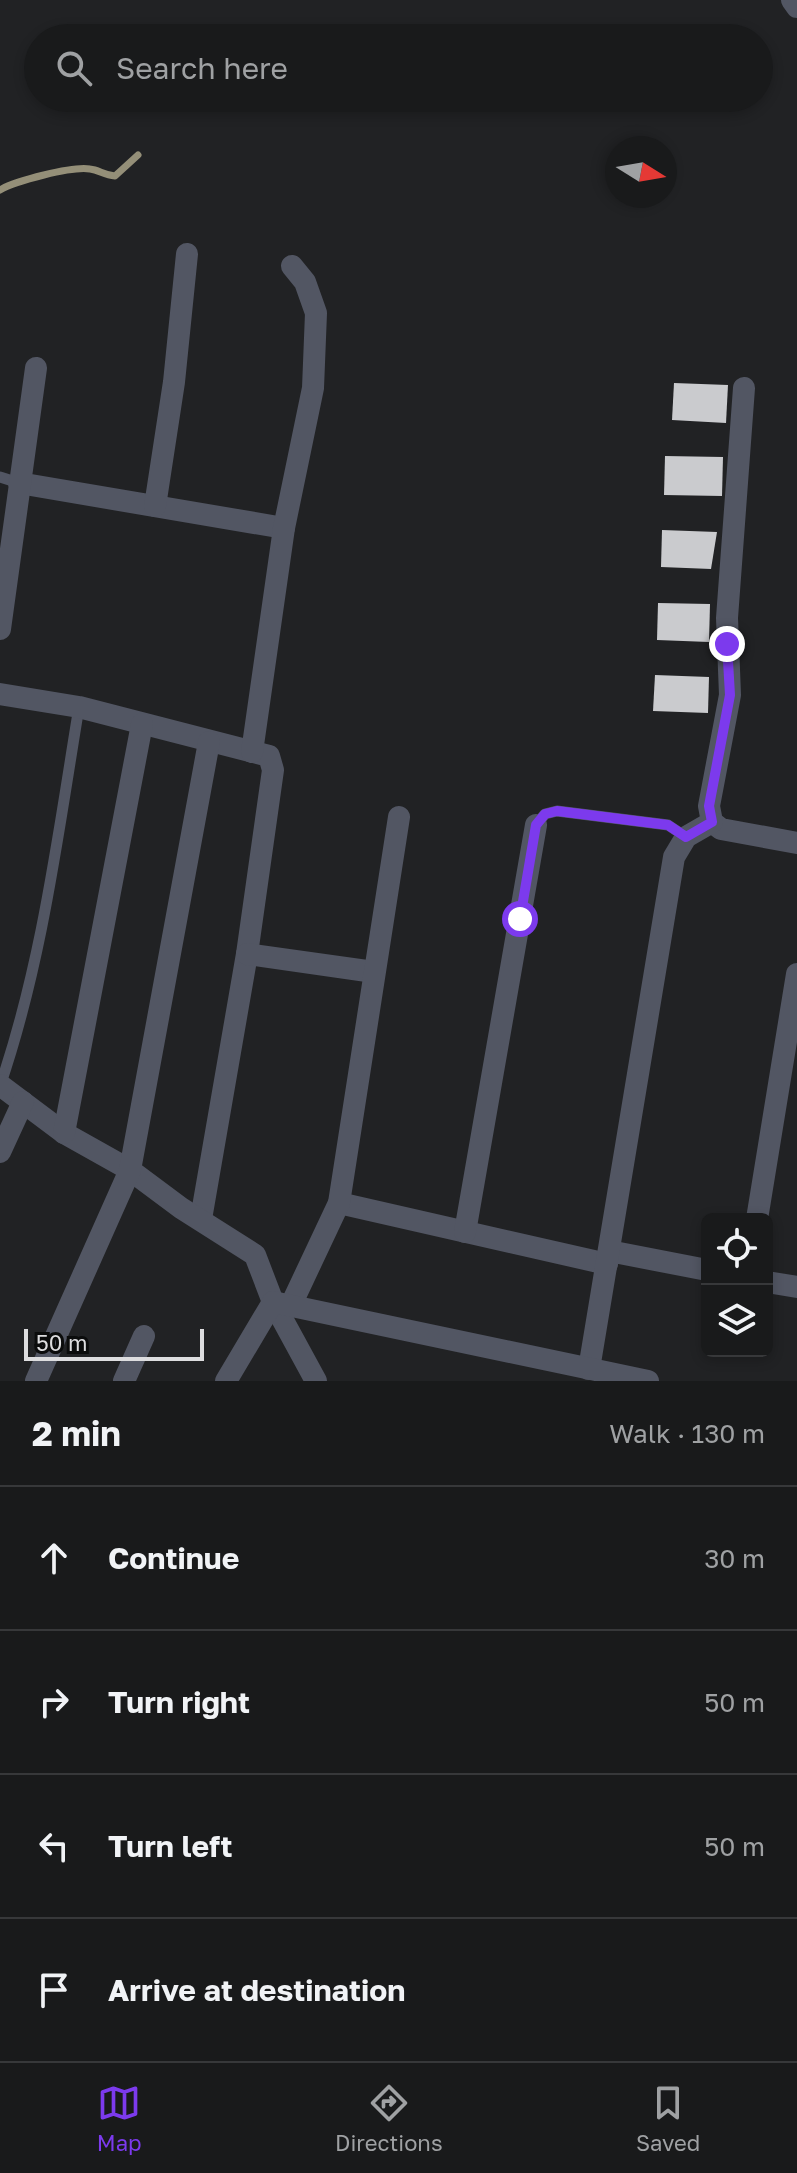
<!DOCTYPE html>
<meta charset="utf-8">
<style>
body{margin:0;font-family:"Golos Text",sans-serif;background:#222324;color:#f1f3f6}
.controls{position:absolute;right:24px;bottom:24px;display:grid;overflow:hidden;border-radius:12px;box-shadow:0 4px 12px #0003}
.controls button{width:72px;height:72px;display:grid;place-items:center;padding:0;border:0;border-bottom:2px solid #37383a;background:#191a1b;color:#f1f3f6;font:40px sans-serif}
.compass{position:absolute;left:605px;top:136px;width:72px;height:72px;border-radius:50%;background:#191a1b;box-shadow:0 4px 12px #0003;rotate:101deg}
.scale{position:absolute;left:24px;bottom:20px;width:180px;box-sizing:border-box;padding-left:8px;border:4px solid #dddddf;border-top:0;font-size:22px;line-height:28px;white-space:nowrap;color:#dddddf;-webkit-text-stroke:6px #0b0c0c;paint-order:stroke}
.stop{position:absolute;width:24px;height:24px;margin:-18px;border:6px solid #7c3aed;border-radius:50%;background:#fff}
.stop.end{background:#7c3aed;border-color:#fff;box-shadow:0 2px 8px #0008}
.list{margin:0;padding:0;list-style:none}
h2{display:flex;justify-content:space-between;align-items:center;height:104px;margin:0;padding:0 32px;font-size:34px}
h2 small{font-size:26px;font-weight:400;color:#9fa1a3}
.list li{display:grid;grid-template-columns:52px 1fr auto;gap:24px;align-items:center;box-sizing:border-box;height:144px;padding:0 32px;border-top:2px solid #37383a}
.list b{display:block;font-size:30px;white-space:nowrap}
.list em{font-size:26px;font-style:normal;color:#9fa1a3}
.icon{flex:none;width:44px;height:44px;fill:none;stroke:currentColor;stroke-width:2;stroke-linecap:round;stroke-linejoin:round}
.map{position:relative;flex:none;width:797px;height:1381px;overflow:hidden}
.search{position:absolute;background:#191a1b;box-shadow:0 4px 12px #0003;left:24px;right:24px;top:24px;height:88px;display:flex;align-items:center;gap:20px;box-sizing:border-box;padding:0 28px;border-radius:44px;color:#9fa1a3;font-size:30px}
.sheet{height:680px;background:#191a1b}
nav{display:flex;justify-content:space-around;align-items:center;box-sizing:border-box;height:112px;border-top:2px solid #37383a;background:#191a1b;font-size:22px;color:#9fa1a3}
nav a{display:grid;justify-items:center;gap:4px}
nav .on{color:#7c3aed}
.map>svg:first-child{display:block}
</style>
<div class="map">
<svg width="797" height="1381" viewBox="0 0 797 1381">
<rect width="100%" height="100%" fill="#212224"/>
<g fill="none" stroke-linecap="round" stroke-linejoin="round">
<path stroke="#948f78" stroke-width="7" d="M0 190C15 181 72 166 90 169 99 170 104 175 115 176L138 155"/>
</g>
<g fill="#cacbce">
<path d="M674 383 728 385 726 423 672 420Z"/>
<path d="M665 456 723 457 722 496 664 495Z"/>
<path d="M662 530 717 532 711 569 661 567Z"/>
<path d="M658 603 710 604 709 642 657 640Z"/>
<path d="M655 675 709 677 708 713 653 711Z"/>
</g>
<g fill="none" stroke-linecap="round" stroke-linejoin="round">
<g stroke="#525663" stroke-width="11">
<path d="M0 477 19 483"/>
<path d="M536 825 545 814 557 811 668 825 686 837"/>
<path d="M0 1086C42 963 58 834 79 707"/>
</g>
<g stroke="#525663" stroke-width="22">
<path d="M792 0 797 7"/>
<path d="M744 388 727 618 730 695 709 806 712 822 721 829 797 843"/>
<path d="M19 483 284 528"/>
<path d="M155 506 174 382 187 254"/>
<path d="M0 629 36 368"/>
<path d="M0 694 79 707 269 756 273 770 247 954 201 1219"/>
<path d="M252 752 284 528 313 388 316 313 305 282 292 266"/>
<path d="M247 954 374 972"/>
<path d="M0 1085 64 1133 130 1170 181 1208 255 1255 273 1302 316 1381"/>
<path d="M64 1133 142 724"/>
<path d="M0 1152 23 1102"/>
<path d="M339 1203 607 1264"/>
<path d="M757 1219 797 974"/>
<path d="M465 1232 536 825"/>
<path d="M609 1251 707 1270"/>
<path d="M767 1282 797 1287"/>
<path d="M291 1305 339 1203 399 817"/>
<path d="M589 1369 674 857 686 837 712 822"/>
<path d="M36 1381 130 1170 209 742"/>
<path d="M124 1381 144 1336"/>
<path d="M226 1381 273 1302 648 1381"/>
</g>
</g>
<g fill="none" stroke-linecap="round" stroke-linejoin="round">
<path stroke="#7c3aed" stroke-width="10" d="M520 919 536 825 545 814 557 811 668 825 686 837 712 822 709 806 730 695 727 644"/>
</g>
</svg>
<div class="controls">
<button><svg class="icon" aria-label="locate" viewBox="0 0 24 24"><circle cx="12" cy="12" r="6"/><path d="M12 2v4M12 18v4M2 12h4M18 12h4"/></svg></button>
<button><svg class="icon" aria-label="layers" viewBox="0 0 24 24"><path d="M12 4l9 5-9 5-9-5zM3 14l9 5 9-5"/></svg></button>
</div>
<svg class="compass" viewBox="-18 -18 36 36"><path d="M0-13l5 13h-10z" fill="#e53935"/><path d="M0 13l5-13h-10z" fill="#9fa1a3"/></svg>
<div class="scale">50 m</div>
<div class="stop" style="left:520px;top:919px"></div>
<div class="stop end" style="left:727px;top:644px"></div>
<div class="search"><svg class="icon" aria-label="search" viewBox="0 0 24 24"><circle cx="10" cy="10" r="6"/><path d="M15 15l6 6"/></svg>Search here</div>
</div>
<section class="sheet">
<h2>2 min<small>Walk · 130 m</small></h2>
<ul class="list">
<li><svg class="icon" aria-label="ahead" viewBox="0 0 24 24"><path d="M12 20V5M6 11l6-6 6 6"/></svg><div><b>Continue</b></div><em>30 m</em></li>
<li><svg class="icon" aria-label="right" viewBox="0 0 24 24"><path d="M7 20v-9h11M14 6l5 5-5 5"/></svg><div><b>Turn right</b></div><em>50 m</em></li>
<li><svg class="icon" aria-label="left" viewBox="0 0 24 24"><path d="M17 20v-9H6M10 6l-5 5 5 5"/></svg><div><b>Turn left</b></div><em>50 m</em></li>
<li><svg class="icon" aria-label="arrive" viewBox="0 0 24 24"><path d="M6 21V4h12l-3 4 3 4H6"/></svg><div><b>Arrive at destination</b></div></li>
</ul>
</section>
<nav>
<a class="on"><svg class="icon" aria-label="map" viewBox="0 0 24 24"><path d="M3 6l6-2 6 2 6-2v14l-6 2-6-2-6 2zM9 4v14M15 6v14"/></svg>Map</a>
<a><svg class="icon" aria-label="directions" viewBox="0 0 24 24"><path d="M12 3l9 9-9 9-9-9zM9 14v-3h6M13 9l2 2-2 2"/></svg>Directions</a>
<a><svg class="icon" aria-label="saved" viewBox="0 0 24 24"><path d="M7 4h10v16l-5-4-5 4z"/></svg>Saved</a>
</nav>
